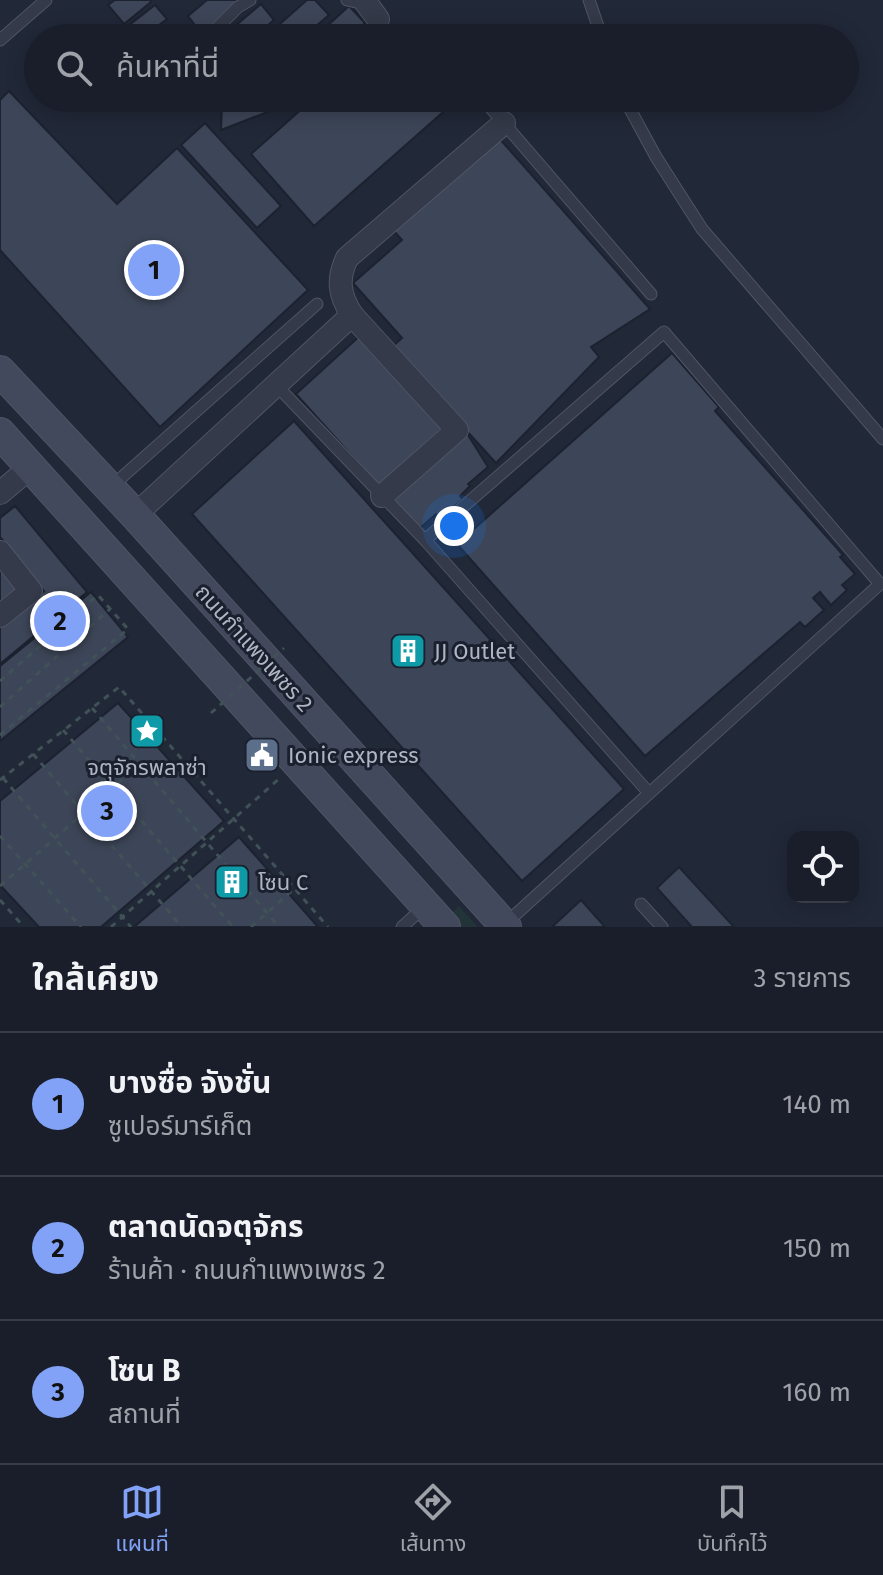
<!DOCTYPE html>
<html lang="th">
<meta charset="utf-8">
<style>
body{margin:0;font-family:"Fira Sans","Noto Sans Thai",sans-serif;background:#222732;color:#f1f3f6}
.controls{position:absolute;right:24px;bottom:24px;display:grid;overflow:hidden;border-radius:16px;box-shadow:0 4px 20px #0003}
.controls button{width:72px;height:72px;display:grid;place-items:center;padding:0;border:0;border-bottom:2px solid #373c47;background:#191e2a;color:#f1f3f6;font:40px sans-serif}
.you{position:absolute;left:454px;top:526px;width:28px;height:28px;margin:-20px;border:6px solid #fff;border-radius:50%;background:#1a73e8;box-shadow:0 0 0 12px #1a73e833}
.badge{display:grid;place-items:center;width:52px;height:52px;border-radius:50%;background:#82a2f7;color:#111;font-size:26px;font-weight:700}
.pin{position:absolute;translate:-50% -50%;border:4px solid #fff;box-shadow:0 2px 8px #0006}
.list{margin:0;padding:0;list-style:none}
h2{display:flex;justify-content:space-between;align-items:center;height:104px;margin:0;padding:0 32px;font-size:34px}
h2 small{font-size:26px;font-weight:400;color:#9fa2a8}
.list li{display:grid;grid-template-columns:52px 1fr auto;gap:24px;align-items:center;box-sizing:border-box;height:144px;padding:0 32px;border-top:2px solid #373c47}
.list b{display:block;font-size:30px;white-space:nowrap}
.list p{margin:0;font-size:26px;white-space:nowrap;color:#9fa2a8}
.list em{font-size:26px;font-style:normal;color:#9fa2a8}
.icon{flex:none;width:44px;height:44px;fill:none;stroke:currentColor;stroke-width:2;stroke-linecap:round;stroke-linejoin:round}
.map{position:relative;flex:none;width:883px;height:927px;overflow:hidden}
.search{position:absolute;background:#191e2a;box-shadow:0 4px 20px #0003;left:24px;right:24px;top:24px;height:88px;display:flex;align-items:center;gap:20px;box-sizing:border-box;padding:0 28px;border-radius:44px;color:#9fa2a8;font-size:30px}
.sheet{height:536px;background:#191e2a}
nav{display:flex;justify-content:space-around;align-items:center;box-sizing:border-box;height:112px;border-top:2px solid #373c47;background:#191e2a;font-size:22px;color:#9fa2a8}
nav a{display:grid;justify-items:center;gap:4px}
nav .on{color:#82a2f7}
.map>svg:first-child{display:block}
</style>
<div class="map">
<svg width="883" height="927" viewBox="0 0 883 927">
<rect width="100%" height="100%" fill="#212838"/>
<path fill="#233439" d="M459 906 478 927H461L450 915Z"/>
<g fill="#3d4658" stroke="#1c222f" stroke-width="2">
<path d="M115 0H150L151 2 124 24 108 5Z"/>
<path d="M207 0H242L202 34 188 16Z"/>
<path d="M307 0H315L329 15 302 38H264Z"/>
<path d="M261 4 274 20 253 38H221Z"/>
<path d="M155 5 167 19 151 31 137 37 128 26Z"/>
<path d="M349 6 365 23 349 38H314Z"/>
<path d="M397 25 408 38H383Z"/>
<path d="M9 91 117 204 177 148 308 290 160 427 0 250V100Z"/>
<path d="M239 98H259L270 111 221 130 222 104Z"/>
<path d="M314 98H459L314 226 251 154Z"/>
<path d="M205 123 281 206 257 228 181 145Z"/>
<path d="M498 137 650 309 591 347 599 357 496 463 391 348 402 338 353 283 402 240 393 230Z"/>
<path d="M363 333 446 425 379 486 296 394Z"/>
<path d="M672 353 719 407 715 411 843 555 840 557 855 574 842 585 847 590 831 605 820 592 813 598 824 610 805 627 800 622 645 756 457 544Z"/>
<path d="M294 421 624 789 522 881 192 514Z"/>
<path d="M463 427 488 467 468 484 470 486 460 496 463 499 441 518 436 514 419 529 391 497Z"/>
<path d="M15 506 87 592 0 664V627L44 591 0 537V518Z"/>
<path d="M0 568 20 592 0 609Z"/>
<path d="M91 592 128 637 0 741V666Z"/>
<path d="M118 703 224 821 101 927H39L0 885V801Z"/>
<path d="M239 837 318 927H134Z"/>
<path d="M679 867 734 927H692L657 888Z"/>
<path d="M581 900 605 927H552Z"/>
</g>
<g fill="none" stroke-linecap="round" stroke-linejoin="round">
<defs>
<g id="lane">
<path d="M347 0 365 4"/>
<path d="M589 0 602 38"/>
<path d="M207 38 238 7 250 0"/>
<path d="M0 40 46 0"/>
<path d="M624 98 656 157 702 229 883 439"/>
<path d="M489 106 651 294"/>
<path d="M276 385 425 540 649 793"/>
<path d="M112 486 317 304"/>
<path d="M425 540 664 332 880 584 504 925"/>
<path d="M641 904 662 927"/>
<path d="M402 927 425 906"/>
</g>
<g id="street">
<path d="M364 0 378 19"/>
<path d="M0 493 31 467"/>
<path d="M382 496 457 430 352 315C339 295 337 279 347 258L504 123"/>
<path d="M135 515 352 315"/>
<path d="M0 552 31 591 0 616"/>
</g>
<g id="secondary">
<path d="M0 371 135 515 506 927"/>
<path d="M0 433 445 927"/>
</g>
</defs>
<use href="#lane" stroke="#4f5563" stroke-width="13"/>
<use href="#street" stroke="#4f5563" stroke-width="24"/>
<use href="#secondary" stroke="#4f5563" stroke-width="32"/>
<g stroke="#405157" stroke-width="3" stroke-dasharray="6 6" stroke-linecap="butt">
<path d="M0 681 98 595 128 629 0 735"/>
<path d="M0 707 110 609"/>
<path d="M92 708 279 927"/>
<path d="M63 730 233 927"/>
<path d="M33 754 182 927"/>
<path d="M3 778 131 927"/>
<path d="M0 780 119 687 328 927"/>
<path d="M0 836 81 927"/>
<path d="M0 886 140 764"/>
<path d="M0 900 24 927"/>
<path d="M111 927 280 778"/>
<path d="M251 927 294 889"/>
</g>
<use href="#lane" stroke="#343a49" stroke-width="11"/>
<use href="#street" stroke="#343a49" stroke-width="22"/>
<use href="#secondary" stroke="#42495c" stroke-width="30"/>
<path stroke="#405157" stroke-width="3" stroke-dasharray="6 6" stroke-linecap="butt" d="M211 713 284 648"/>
</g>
<defs>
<symbol id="building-square" viewBox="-11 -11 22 22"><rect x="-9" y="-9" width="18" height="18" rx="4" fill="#0f9aa8" stroke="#1a202d"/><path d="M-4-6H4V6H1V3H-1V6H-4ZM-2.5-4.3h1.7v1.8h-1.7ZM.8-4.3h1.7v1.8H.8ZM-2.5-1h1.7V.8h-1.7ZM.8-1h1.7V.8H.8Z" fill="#fff"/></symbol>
<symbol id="sight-square" viewBox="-11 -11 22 22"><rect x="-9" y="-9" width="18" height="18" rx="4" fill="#0f9aa8" stroke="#1a202d"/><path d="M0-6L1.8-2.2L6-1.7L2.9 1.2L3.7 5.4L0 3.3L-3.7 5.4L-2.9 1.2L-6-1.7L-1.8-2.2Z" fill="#fff"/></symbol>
<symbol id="civic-square" viewBox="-11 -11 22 22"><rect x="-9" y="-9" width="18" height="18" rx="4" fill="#5c6f8a" stroke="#1a202d"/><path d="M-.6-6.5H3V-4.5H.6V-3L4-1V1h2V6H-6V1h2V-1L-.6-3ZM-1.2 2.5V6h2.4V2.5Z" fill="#fff"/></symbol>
</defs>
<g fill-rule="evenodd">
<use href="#building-square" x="388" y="631" width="40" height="40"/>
<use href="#sight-square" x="127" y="711" width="40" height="40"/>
<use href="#civic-square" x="242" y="735" width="40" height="40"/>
<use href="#building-square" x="212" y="862" width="40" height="40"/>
</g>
<g text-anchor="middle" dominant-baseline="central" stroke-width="6" stroke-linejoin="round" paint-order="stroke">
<g font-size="22" fill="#afb5c5" stroke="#1a202d">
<text transform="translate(254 648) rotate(48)">ถนนกำแพงเพชร 2</text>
</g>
<g font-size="22" fill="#afb5c5" stroke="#1a202d" text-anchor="start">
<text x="434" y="651">JJ Outlet</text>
<text x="288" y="755">Ionic express</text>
<text x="147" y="767" text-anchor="middle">จตุจักรพลาซ่า</text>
<text x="258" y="882">โซน C</text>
</g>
</g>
</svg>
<div class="controls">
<button><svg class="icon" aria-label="locate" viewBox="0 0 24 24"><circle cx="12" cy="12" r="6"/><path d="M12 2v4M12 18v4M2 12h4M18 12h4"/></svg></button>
</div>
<div class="you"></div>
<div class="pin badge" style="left:154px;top:270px">1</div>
<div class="pin badge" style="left:60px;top:621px">2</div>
<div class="pin badge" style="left:107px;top:811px">3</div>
<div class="search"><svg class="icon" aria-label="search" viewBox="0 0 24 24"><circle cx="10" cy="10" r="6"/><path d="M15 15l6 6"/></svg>ค้นหาที่นี่</div>
</div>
<section class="sheet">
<h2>ใกล้เคียง<small>3 รายการ</small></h2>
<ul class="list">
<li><span class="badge">1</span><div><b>บางซื่อ จังชั่น</b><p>ซูเปอร์มาร์เก็ต</p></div><em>140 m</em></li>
<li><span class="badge">2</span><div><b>ตลาดนัดจตุจักร</b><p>ร้านค้า · ถนนกำแพงเพชร 2</p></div><em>150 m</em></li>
<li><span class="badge">3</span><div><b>โซน B</b><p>สถานที่</p></div><em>160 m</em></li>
</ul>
</section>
<nav>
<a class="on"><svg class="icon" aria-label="map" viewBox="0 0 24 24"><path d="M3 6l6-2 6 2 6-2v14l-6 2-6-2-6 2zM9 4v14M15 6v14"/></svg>แผนที่</a>
<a><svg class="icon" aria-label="directions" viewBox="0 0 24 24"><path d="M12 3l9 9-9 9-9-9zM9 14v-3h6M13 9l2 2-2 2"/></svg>เส้นทาง</a>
<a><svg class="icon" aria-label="saved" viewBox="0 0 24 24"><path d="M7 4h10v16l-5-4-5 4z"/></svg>บันทึกไว้</a>
</nav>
